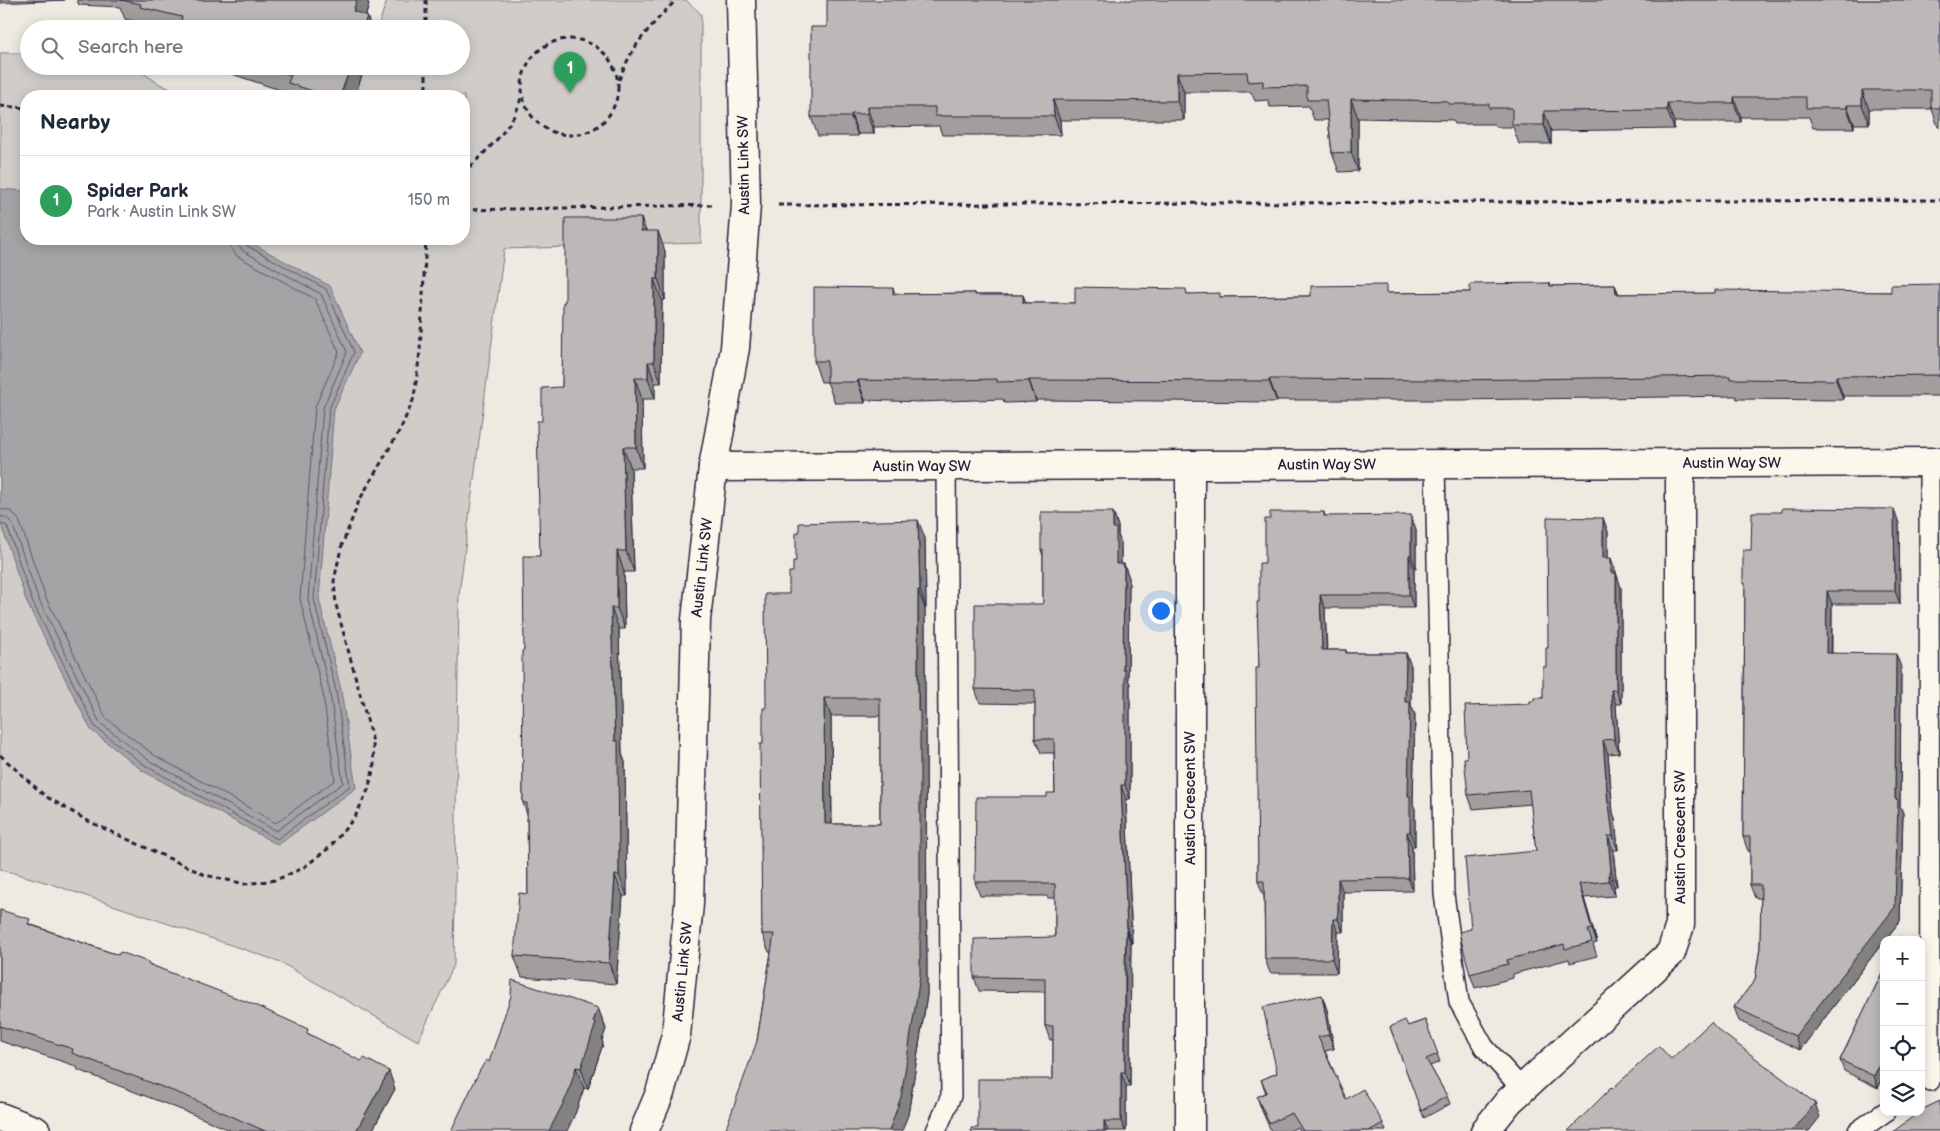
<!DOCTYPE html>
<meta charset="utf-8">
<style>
body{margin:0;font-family:"Balsamiq Sans",sans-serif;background:#f6f6f7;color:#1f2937}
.controls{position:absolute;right:15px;bottom:15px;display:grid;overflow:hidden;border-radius:10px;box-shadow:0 2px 12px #0003}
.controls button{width:45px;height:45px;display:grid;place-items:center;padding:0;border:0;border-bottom:1px solid #e0e1e3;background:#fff;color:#1f2937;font:25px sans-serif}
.you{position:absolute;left:1160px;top:610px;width:18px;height:18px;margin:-12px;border:4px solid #fff;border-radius:50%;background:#1a73e8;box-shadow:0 0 0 8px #1a73e833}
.badge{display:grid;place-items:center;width:32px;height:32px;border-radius:50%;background:#7c3aed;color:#fff;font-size:16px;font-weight:700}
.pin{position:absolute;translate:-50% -41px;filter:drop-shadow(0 1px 2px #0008)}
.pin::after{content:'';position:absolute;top:26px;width:18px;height:15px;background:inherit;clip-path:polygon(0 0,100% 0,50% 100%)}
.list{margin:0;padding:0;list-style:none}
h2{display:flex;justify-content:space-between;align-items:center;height:65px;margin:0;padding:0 20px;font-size:21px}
h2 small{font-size:16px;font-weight:400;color:#747a83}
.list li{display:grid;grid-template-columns:32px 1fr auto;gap:15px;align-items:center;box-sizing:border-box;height:90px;padding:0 20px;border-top:1px solid #e0e1e3}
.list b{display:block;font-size:19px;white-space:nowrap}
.list p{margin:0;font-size:16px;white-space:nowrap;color:#747a83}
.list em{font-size:16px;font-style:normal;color:#747a83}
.icon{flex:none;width:28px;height:28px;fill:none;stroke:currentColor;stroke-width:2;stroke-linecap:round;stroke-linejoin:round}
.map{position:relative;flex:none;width:1940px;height:1131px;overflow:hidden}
.search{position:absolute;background:#fff;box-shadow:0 2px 12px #0003;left:20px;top:20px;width:450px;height:55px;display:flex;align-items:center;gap:12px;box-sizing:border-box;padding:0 18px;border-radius:28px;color:#747a83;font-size:19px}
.panel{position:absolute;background:#fff;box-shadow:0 2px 12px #0003;left:20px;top:90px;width:450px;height:155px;border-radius:20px}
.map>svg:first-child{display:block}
</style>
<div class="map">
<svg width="1940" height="1131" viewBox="0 0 1940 1131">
<rect width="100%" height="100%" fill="#eeeae2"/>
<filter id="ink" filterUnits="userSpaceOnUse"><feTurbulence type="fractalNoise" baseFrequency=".02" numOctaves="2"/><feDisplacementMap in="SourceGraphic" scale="10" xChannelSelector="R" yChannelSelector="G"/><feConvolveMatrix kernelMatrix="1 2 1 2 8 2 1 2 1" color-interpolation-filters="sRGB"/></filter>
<g filter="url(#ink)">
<path fill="#d0cdc9" stroke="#797882" d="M387 0H686L701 14V243L504 249 459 594 454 965 418 1041 278 961 48 883 0 869V53H29V66H133L158 83 184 96H26V239H464V96H354L364 66H461V29H377Z"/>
<path fill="#a6a3a7" stroke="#716f7c" d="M0 189 26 191V239H244L330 286 360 353 334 409 319 599 341 690 356 788 278 845 143 771 91 730 27 603 0 521Z"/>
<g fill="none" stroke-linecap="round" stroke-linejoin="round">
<g stroke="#575666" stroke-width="1">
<path d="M0 509 11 511 19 520 45 596 106 718 154 755 276 823 335 780 323 694 300 599 315 407 339 352 315 299 237 256 231 248 229 239"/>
<path d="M0 516 7 518 12 523 38 598 100 723 150 761 276 831 343 783 330 693 308 599 323 408 347 352 321 294 243 251 238 245 237 239"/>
<path d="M0 523 7 526 32 601 95 727 146 766 277 839 350 786 336 691 314 599 329 409 354 352 326 289 246 245 243 239"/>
</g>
<defs>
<g id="lane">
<path d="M1929 462 1930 1081"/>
<path d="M1435 464 1444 894 1459 1002 1484 1047 1522 1089"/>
<path d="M936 1131 951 1096 946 466"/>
<path d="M1858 1131 1885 1112"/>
</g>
<g id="street">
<path id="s1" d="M713 467 1940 462"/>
<path d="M1190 1131V465"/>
<path d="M1485 1131 1509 1101 1671 953 1680 925V463"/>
</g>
<g id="secondary">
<path d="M0 1117 36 1131"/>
<path id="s2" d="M644 1131 660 1093 676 1035 689 904 696 620 713 467 735 348 746 205 741 0"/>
</g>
</defs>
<use href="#lane" stroke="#22223b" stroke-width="22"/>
<use href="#street" stroke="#22223b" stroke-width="31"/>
<use href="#secondary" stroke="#22223b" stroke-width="31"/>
<g stroke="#22223b" stroke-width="3" stroke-dasharray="5 4" stroke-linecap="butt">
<path d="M426 0V29"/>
<circle cx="570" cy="87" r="48"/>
<path d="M426 66V96"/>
<path d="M619 80C633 43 649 28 676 0"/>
<path d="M0 106 26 108"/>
<path d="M464 173C485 151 515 127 521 97"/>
<path d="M778 205 1940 200"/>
<path d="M464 210 714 205"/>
<path d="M0 755 45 796 88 821 205 875 245 884 276 880 303 868 329 848 355 817 368 790 374 767 373 742 336 605 334 581 341 548 359 501 401 428 414 398 420 351 426 239"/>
</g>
<use href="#lane" stroke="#fbf7ec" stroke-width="19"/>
<use href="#street" stroke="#fbf7ec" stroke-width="28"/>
<use href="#secondary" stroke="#fbf7ec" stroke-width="28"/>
</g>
<g fill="#a29e9e" stroke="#22223b" fill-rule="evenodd">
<path d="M0 0H65L0 3Z"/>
<path d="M77 0H367L369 5 366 15 372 29H153L147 27 146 24 125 19 120 7 79 5Z"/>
<path d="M1484 0H1940V127H1938L1932 109H1869V124H1854V128H1813L1809 117H1741V122H1674V129L1551 131V144H1519L1513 127H1496L1494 124H1455L1453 120 1358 118V171L1339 172 1332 153 1328 120H1314L1309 106 1270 107 1268 100 1255 101 1251 92H1184V120H1060L1061 135H942L939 126 874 127V134H858V136H818L811 117 827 27Z"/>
<path d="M208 66H365L355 96H293L292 94Z"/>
<path d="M646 231 665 251V300H662L661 383H655V399H642L643 468H631L634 572H624L625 629H619L622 754 625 762 627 896H623L616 984 522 977 514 956 528 894 527 814 523 803 524 650 540 556 542 421 562 387 565 302Z"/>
<path d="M1550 283 1551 286 1615 285 1619 294 1891 292 1940 284V396H1843V400L1737 399 1736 396 1458 400H1277V402L1036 400V402L1004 403 1003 399 919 402 865 400V403H835L827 382H821L814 361 893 288 895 294 975 293 976 295H1023L1026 303H1075L1188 294 1222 297 1311 296 1389 293 1470 292Z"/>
<path d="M1113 512 1118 526V535L1121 543V564H1124L1129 578 1128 679 1130 684V799H1126L1132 944H1131L1130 983V1086H1126V1131H971L978 1128 1053 1079V1040H1050L1045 1026V992L979 991 974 977 1055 937V898H1048L1047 896H980L975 882 1047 797 1055 793 1054 753H1041L1035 739V704L980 703 975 689 1043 604V556L1041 550Z"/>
<path d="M1324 512 1325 516 1416 529V569H1414V608H1325L1327 650H1346L1347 653H1406L1411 666V705L1415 715 1413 804 1415 809V846H1412L1413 891 1343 892V932H1338L1337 973H1270L1265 959 1264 895H1263L1258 881 1259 668V602L1265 563 1270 519Z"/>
<path d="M1603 518 1608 532V558L1616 572 1621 588V704H1616L1619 753 1608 754 1613 813 1615 818 1618 850H1613L1617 886H1614L1615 896 1584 898 1597 943 1593 944 1597 956 1570 963 1569 959 1513 974V978L1475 988 1470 974 1471 929 1536 851 1531 804 1473 809 1468 795 1467 758 1530 704 1534 701 1543 698 1548 648Z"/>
<path d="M1899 523 1900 604H1832V653L1901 667 1900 806 1903 813 1900 921 1885 940H1884V941L1800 1050 1739 1021 1734 1007 1755 980 1760 948 1761 898H1755L1750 885V851H1748L1743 837 1745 587 1743 583 1751 550Z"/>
<path d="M925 538 926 608 925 609V725L926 729 927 995 908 1115 757 1041 771 952H769L762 934 763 744 766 708 796 561ZM831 716H880V824H832Z"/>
<path d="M0 910 32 925 118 955 148 962 149 964 311 1035 395 1089 372 1131H232L192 1114 78 1070 76 1066 0 1041Z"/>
<path d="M1884 969V1076L1878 1088 1844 1071 1840 1060Z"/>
<path d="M1322 995 1327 1010 1334 1049 1325 1051 1346 1099 1383 1123 1386 1131H1300L1298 1127 1289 1131H1271L1262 1111 1257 1097 1266 1093 1261 1080 1277 1073Z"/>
<path d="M598 1008 606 1029 602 1040 603 1044 588 1089 584 1088 575 1114 489 1062Z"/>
<path d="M1425 1020 1440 1062 1430 1066 1447 1096 1450 1104 1424 1118 1390 1027 1408 1026Z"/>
</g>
<g fill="#848181" stroke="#22223b">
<path d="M357 0H367L369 5 361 29 353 11Z"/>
<path d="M367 16 372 29H363Z"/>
<path d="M351 66H365L355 96H340Z"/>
<path d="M1177 73 1184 92V120L1177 101Z"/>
<path d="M1862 90 1869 109V124L1862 105Z"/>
<path d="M1734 97 1741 117V122L1734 103Z"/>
<path d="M1351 99 1358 118V171L1351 152Z"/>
<path d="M1053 100 1060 120 1061 135 1054 116Z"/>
<path d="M1667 103 1674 122V129L1667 110Z"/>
<path d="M1847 105 1854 124V128L1847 108Z"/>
<path d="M867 107 874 127V134L867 114Z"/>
<path d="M1544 111 1551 131V144L1544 125Z"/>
<path d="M851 114 858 134V136L851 117Z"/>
<path d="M641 218 649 239 641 231Z"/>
<path d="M658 231 665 251V300L658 279Z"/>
<path d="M654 279 662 300 661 383 654 362Z"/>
<path d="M1615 285 1623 306 1616 294Z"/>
<path d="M1023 295 1031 315 1023 303Z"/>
<path d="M648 362 655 383V399L648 378Z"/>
<path d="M1836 376 1843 396V400L1836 380Z"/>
<path d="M635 378 642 399 643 468 636 447Z"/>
<path d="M1269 379 1277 400V402L1269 381Z"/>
<path d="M858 380 865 400V403L858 382Z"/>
<path d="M1029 380 1036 400V402L1029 381Z"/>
<path d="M623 447 631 468 634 572 626 551Z"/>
<path d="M1894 509 1899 523 1900 604 1895 591Z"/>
<path d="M1113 512 1118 526V535L1121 543V578L1116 564 1113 528Z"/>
<path d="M1411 515 1416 529V569L1411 555Z"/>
<path d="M1603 518 1608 532V572L1603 558Z"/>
<path d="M918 520 925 538 926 608 920 590Z"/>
<path d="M617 551 624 572 625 629 617 608Z"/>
<path d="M1409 555 1414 569V608L1409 595Z"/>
<path d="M1611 558 1616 572V588L1611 573Z"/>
<path d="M1124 564 1129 578 1128 679 1130 684V799L1125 785 1123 670Z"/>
<path d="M1616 573 1621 588V704L1616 690Z"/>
<path d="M918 590 925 609V725L926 729 927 995 908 1115 902 1131H889L918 711Z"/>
<path d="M1827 591 1832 604 1831 666 1826 653Z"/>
<path d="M1320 595 1325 608 1327 664 1322 650Z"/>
<path d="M611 608 619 629 622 754 625 762 627 896 619 875Z"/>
<path d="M1406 653 1411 666V705L1415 715 1413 804 1415 809V846L1410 832 1408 796 1405 702Z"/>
<path d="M1896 654 1901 667 1900 806 1903 813 1900 921 1885 940H1884V941L1800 1050 1795 1036 1895 799Z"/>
<path d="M1611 690 1616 704 1619 753 1614 739Z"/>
<path d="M824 698 831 716 832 842 825 824Z"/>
<path d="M1603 740 1608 754 1613 813 1615 818 1618 850 1613 836 1608 804Z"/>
<path d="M1121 785 1126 799 1132 944 1127 930Z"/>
<path d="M1407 832 1412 846 1413 891 1408 878Z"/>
<path d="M1608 836 1613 850 1617 886 1611 872Z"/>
<path d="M1609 872 1614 886 1615 896 1609 881Z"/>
<path d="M615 875 623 896 616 984 609 963Z"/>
<path d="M1338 879 1343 892V932L1338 919Z"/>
<path d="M1579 884 1584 898 1597 943 1592 929Z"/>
<path d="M1333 919 1338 932 1337 973 1332 959Z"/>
<path d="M1126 930 1131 944 1130 1086 1125 1072Z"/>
<path d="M1322 995 1327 1010 1334 1049 1329 1035Z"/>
<path d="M598 1008 606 1029 602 1040 603 1044 588 1089 581 1068 593 1022Z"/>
<path d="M1884 1056V1076L1878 1088 1874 1076Z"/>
<path d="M576 1067 584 1088 575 1114 567 1131H549Z"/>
<path d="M389 1071 395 1089 372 1131H356Z"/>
<path d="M1121 1072 1126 1086V1131H1125L1121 1121Z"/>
<path d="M1815 1103 1820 1117 1809 1131H1792Z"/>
<path d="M1104 1121 1108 1131H1104Z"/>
</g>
<g fill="#bcb8b8" stroke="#22223b" fill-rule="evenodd">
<path d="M121 0H357L353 11 367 16 363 29H178L182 17 140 7 141 4Z"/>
<path d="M827 0H1940V108H1931V90H1862V105H1847V108H1806V97H1734V103H1667V110L1544 111V125H1512V108H1489V104H1448L1447 101 1351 99V152L1332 153 1326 100H1307V86L1263 87V81L1248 82 1247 72 1177 73V101L1053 100 1054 116H935V107H867V114H851V117H811V27H827Z"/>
<path d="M263 66H351L340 96H328L288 83 291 75Z"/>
<path d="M565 218H641V231H658V279H654V362H648V378H635L636 447H623L626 551H617V608H611L615 741H618L619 875H615L609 963 514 956 519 893 528 894 527 803H523L522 651 524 650 523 556H540L537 421H542V388L562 387 563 302H565Z"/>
<path d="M1550 283V286L1615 285 1616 294 1715 293V290L1891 292V285L1940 284V375L1836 376V380L1730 379V376L1450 380 1269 379V381L1029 380V381L997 382V379L912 381 858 380V382H827V361H814V287L893 288V294L975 293V295H1023V303H1075V287L1186 289 1187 294 1220 293V297L1311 296V286L1386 285V293L1470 292V284Z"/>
<path d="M1782 508 1894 509 1895 591H1827L1826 653 1896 654 1895 799 1898 800 1895 907 1795 1036 1734 1007 1755 980 1760 948 1761 885H1750V837H1743L1745 583H1743V550H1751L1752 512H1782Z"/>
<path d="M1041 512H1113V528H1116V564H1124L1123 670H1125V785H1121L1127 930H1126L1125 969V1072H1121V1121H1104V1131H971V1128H978V1079H1053V1026H1045V978L974 977V939L1055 937V884H1042V882H975L976 797H1047V793H1055L1054 739H1035V690L975 689V604H1043V550H1041Z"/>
<path d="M1270 512H1324V516L1411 515V555H1409V595H1320L1322 650H1346V653H1406L1405 702H1410L1408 796H1410V832H1407L1408 878 1338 879V919H1333L1332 959H1265L1264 881H1258L1256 668H1259L1257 602H1259V563H1265V519H1270Z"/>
<path d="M1547 517 1603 518V558H1611V573H1616V690H1611L1614 739 1603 740 1608 804H1609L1613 836H1608L1611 872H1609V881L1579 884 1592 929 1588 930 1592 942 1565 949 1564 944 1507 960 1508 964 1470 974 1459 932 1471 929 1465 858 1536 851 1529 790 1468 795 1464 758H1467L1465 706 1530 704V701H1534V698H1543V667H1546V648H1548Z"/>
<path d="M918 520 920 590H918V711H920V976L901 1097 889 1131H725L757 1041 774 934H762L760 744H763V708H766L765 594H789V572H793V561H796V533H799V523ZM824 698H880V824H825Z"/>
<path d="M0 910 30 919 28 924 118 955 120 952 148 962V964L250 1003 308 1029 307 1033 361 1061 364 1058 389 1071 356 1131H277L275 1130 274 1131H265L186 1096 72 1053 73 1049 0 1026Z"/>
<path d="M1884 969V1056L1874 1076 1840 1060Z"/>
<path d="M512 980 598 1008 593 1022 596 1023 581 1068 576 1067 568 1094 549 1131H451L479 1072 486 1060 489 1062 511 996Z"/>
<path d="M1322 995 1329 1035 1318 1037 1346 1099 1363 1089 1383 1123 1369 1131H1303L1292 1113 1269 1123 1257 1097 1267 1092 1261 1080 1277 1073 1263 1007Z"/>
<path d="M1405 1020 1408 1026 1425 1020 1438 1054 1426 1059 1447 1096 1421 1111 1390 1027Z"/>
<path d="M1711 1022 1717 1029 1815 1103 1796 1127 1792 1131H1568L1611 1088 1612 1089 1659 1046 1671 1059Z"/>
<path d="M1940 1101V1131H1894L1919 1112H1921V1110L1923 1109Z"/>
</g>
</g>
<g text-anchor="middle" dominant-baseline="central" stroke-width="4" stroke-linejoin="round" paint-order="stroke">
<g font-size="15" fill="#22223b" stroke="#fbf7ec">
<text transform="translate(744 165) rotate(-91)">Austin Link SW</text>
<text stroke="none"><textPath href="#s1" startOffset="1019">Austin Way SW</textPath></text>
<text stroke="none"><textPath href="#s1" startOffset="614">Austin Way SW</textPath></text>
<text stroke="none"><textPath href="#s1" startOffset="209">Austin Way SW</textPath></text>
<text stroke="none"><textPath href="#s2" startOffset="570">Austin Link SW</textPath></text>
<text transform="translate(1190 798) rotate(-90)">Austin Crescent SW</text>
<text transform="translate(1680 837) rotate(-90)">Austin Crescent SW</text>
<text stroke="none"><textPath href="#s2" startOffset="165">Austin Link SW</textPath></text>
</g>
</g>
</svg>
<div class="controls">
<button>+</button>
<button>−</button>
<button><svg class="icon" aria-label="locate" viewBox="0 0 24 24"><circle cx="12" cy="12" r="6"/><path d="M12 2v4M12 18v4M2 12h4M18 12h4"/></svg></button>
<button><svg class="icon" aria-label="layers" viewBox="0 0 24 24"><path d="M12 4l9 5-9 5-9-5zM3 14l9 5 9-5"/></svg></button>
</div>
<div class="you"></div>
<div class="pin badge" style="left:570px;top:93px;background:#2e9e5b">1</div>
<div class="search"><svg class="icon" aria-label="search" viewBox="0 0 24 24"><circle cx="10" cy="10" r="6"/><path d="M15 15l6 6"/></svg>Search here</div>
<section class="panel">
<h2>Nearby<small></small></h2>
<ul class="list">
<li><span class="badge" style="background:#2e9e5b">1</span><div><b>Spider Park</b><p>Park · Austin Link SW</p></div><em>150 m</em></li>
</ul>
</section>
</div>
